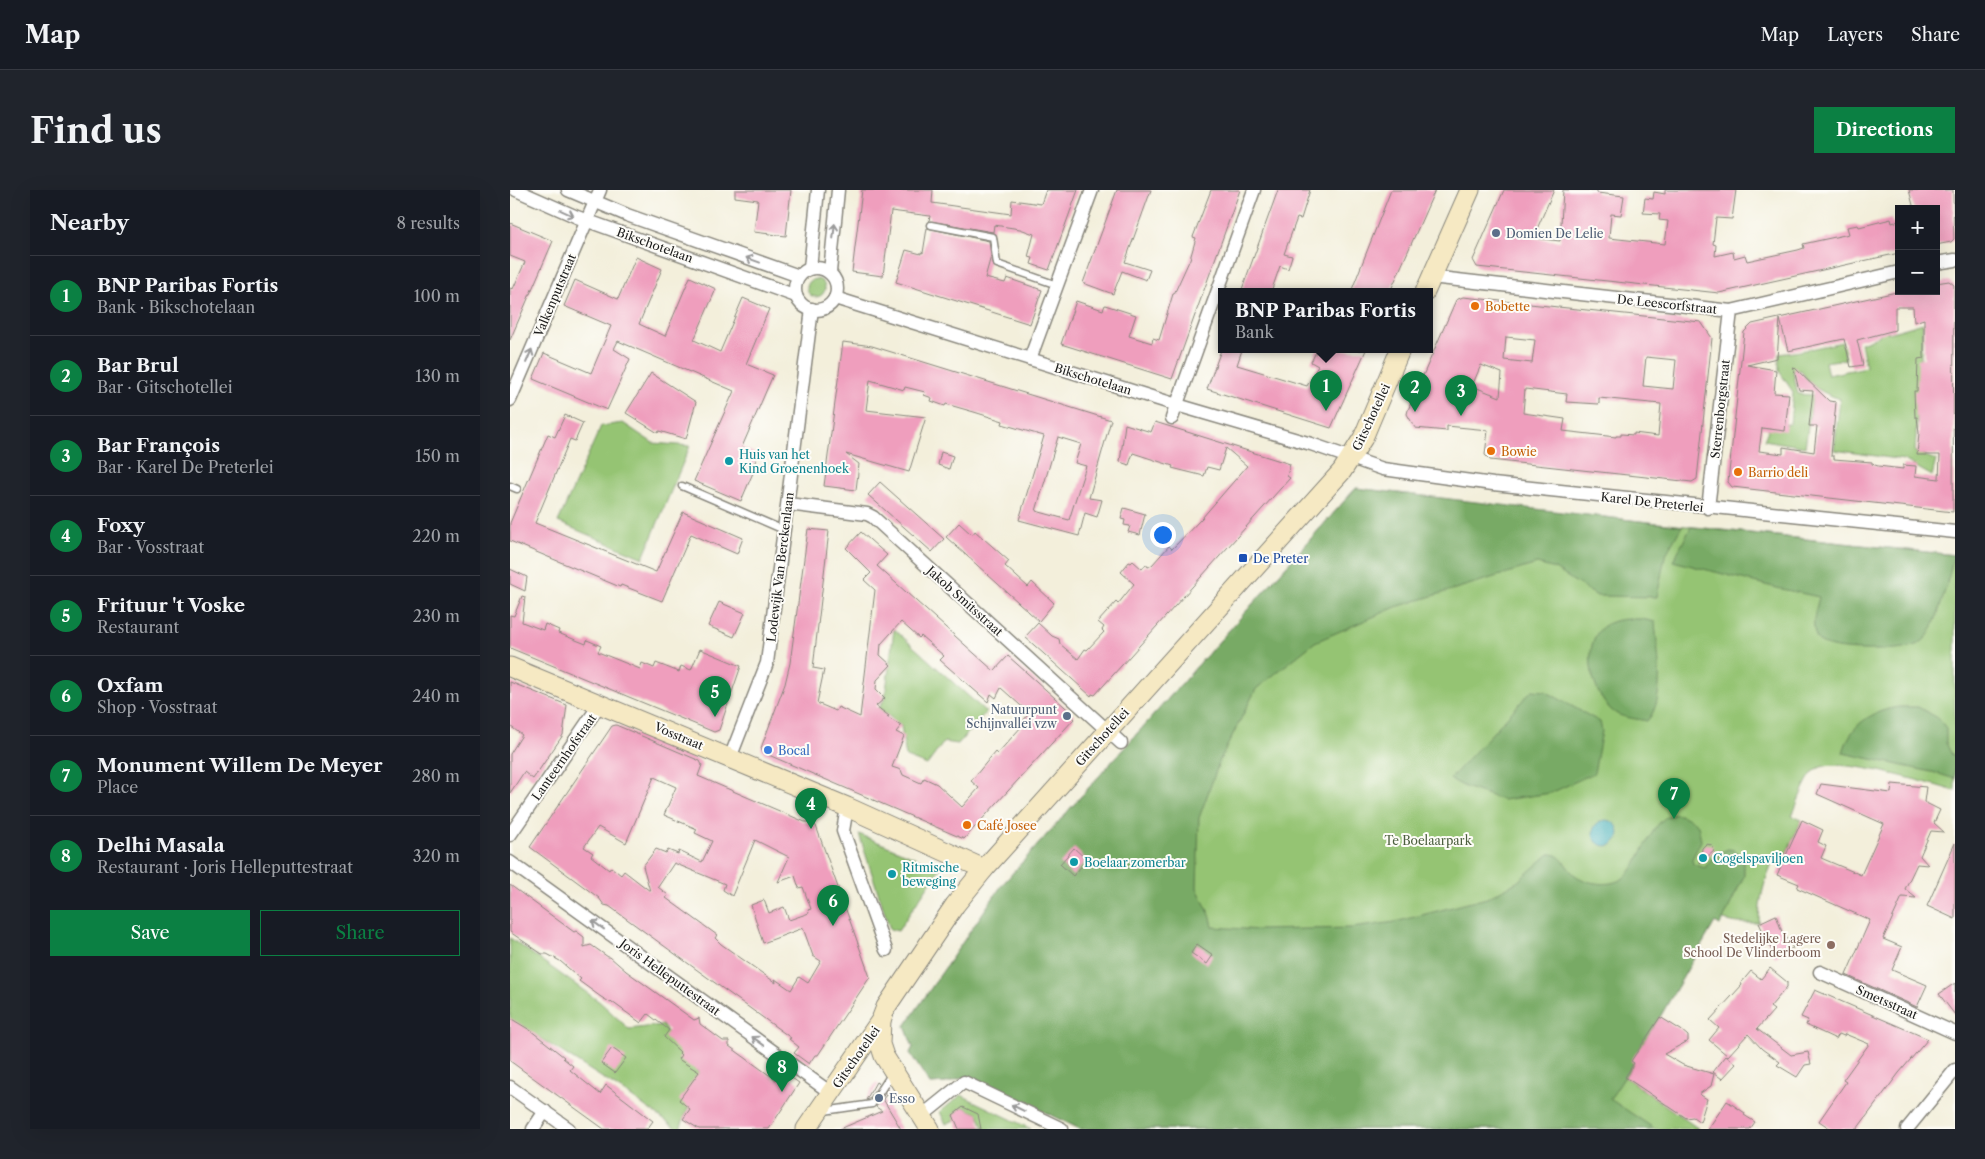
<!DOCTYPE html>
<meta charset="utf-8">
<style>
body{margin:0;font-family:"Libre Caslon Text",serif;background:#20242c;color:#f1f3f6}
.controls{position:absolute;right:15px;top:15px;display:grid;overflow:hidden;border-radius:0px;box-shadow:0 5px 20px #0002}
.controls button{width:45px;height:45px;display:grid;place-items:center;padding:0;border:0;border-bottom:1px solid #363941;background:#171b24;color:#f1f3f6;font:25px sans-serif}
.you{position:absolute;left:652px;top:344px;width:18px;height:18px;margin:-12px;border:4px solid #fff;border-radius:50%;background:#1a73e8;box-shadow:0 0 0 8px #1a73e833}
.badge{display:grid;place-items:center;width:32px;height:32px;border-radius:50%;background:#0b8043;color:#fff;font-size:16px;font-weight:700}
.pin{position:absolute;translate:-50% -41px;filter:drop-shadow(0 1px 2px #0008)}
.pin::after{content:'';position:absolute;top:26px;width:18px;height:15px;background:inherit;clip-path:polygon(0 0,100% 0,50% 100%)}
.popup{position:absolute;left:708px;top:98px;width:215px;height:65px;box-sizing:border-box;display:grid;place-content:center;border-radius:0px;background:#171b24;filter:drop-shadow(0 1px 4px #0005);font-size:16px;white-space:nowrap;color:#9ea1a6}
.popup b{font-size:19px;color:#f1f3f6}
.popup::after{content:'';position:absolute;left:50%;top:100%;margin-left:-10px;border:10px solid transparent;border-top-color:#171b24}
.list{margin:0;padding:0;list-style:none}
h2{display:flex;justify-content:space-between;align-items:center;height:65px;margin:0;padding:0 20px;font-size:21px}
h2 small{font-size:16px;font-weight:400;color:#9ea1a6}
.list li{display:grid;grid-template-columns:32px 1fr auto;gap:15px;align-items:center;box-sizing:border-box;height:80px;padding:0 20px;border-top:1px solid #363941}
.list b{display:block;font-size:19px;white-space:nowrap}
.list p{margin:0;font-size:16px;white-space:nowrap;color:#9ea1a6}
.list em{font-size:16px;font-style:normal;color:#9ea1a6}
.actions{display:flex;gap:10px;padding:15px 20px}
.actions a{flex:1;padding:11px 0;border:1px solid #0b8043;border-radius:0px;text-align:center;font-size:18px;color:#0b8043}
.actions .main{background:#0b8043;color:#fff}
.map{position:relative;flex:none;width:1445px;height:939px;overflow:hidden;border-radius:0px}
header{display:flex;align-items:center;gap:30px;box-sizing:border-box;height:70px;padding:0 25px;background:#171b24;border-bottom:1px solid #363941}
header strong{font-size:24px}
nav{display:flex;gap:28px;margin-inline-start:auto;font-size:18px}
.intro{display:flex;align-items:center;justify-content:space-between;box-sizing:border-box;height:120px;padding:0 30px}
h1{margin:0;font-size:35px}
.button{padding:12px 22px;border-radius:0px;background:#0b8043;color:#fff;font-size:18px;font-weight:700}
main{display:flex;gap:30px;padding:0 30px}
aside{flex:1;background:#171b24;border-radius:0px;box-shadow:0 5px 20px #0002}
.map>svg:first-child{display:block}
</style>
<header>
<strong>Map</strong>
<nav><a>Map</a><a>Layers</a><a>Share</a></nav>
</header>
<div class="intro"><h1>Find us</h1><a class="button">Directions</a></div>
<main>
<aside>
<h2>Nearby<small>8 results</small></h2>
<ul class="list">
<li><span class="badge">1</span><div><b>BNP Paribas Fortis</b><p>Bank · Bikschotelaan</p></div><em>100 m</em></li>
<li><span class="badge">2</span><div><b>Bar Brul</b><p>Bar · Gitschotellei</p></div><em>130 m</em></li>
<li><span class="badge">3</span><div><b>Bar François</b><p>Bar · Karel De Preterlei</p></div><em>150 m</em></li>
<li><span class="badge">4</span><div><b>Foxy</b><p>Bar · Vosstraat</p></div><em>220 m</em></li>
<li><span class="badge">5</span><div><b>Frituur 't Voske</b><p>Restaurant</p></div><em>230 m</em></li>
<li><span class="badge">6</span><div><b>Oxfam</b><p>Shop · Vosstraat</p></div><em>240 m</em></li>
<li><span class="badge">7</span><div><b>Monument Willem De Meyer</b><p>Place</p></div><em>280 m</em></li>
<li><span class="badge">8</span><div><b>Delhi Masala</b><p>Restaurant · Joris Helleputtestraat</p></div><em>320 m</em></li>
</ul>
<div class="actions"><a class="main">Save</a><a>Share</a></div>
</aside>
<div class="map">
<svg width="1445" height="939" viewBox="0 0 1445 939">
<rect width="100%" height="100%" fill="#fdfcf7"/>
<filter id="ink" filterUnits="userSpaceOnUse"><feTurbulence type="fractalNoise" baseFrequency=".02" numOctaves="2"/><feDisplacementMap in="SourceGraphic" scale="10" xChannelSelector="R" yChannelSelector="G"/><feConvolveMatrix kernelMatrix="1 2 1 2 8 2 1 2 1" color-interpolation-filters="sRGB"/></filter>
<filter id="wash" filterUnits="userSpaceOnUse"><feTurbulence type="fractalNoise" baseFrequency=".0096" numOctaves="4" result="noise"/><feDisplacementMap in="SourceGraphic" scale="20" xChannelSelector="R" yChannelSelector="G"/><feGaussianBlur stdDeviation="1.12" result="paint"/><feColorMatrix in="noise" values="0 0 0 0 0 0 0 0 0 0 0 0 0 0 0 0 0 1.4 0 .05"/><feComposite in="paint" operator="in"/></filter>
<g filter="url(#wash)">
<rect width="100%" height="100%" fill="#f3efdb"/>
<g fill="#95c473" stroke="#587048">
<circle cx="306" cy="98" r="9"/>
<path d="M1413 133 1405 262 1426 270 1422 286 1394 270 1324 260 1330 209C1314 204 1299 196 1291 180L1283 181 1288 204 1303 205 1295 257 1254 250 1260 235 1280 234 1283 202 1269 181V164L1290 161 1332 152 1336 169 1315 172 1318 185 1356 177 1351 153 1369 146 1371 139 1379 143Z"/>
<path d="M113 233 143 253 180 256 133 368 48 332 91 236Z"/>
<path d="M846 298 1028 320 1445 365V601C1421 594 1326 565 1307 579 1296 586 1288 613 1282 626L1292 630 1273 670 1265 667C1255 688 1249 709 1249 733H1227L1213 730 1210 735 1205 732 1150 827 1122 871 1124 873 1115 887 1189 939H570L459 886 436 893 420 894 400 863 403 857 395 836 492 695Z"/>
<path d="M384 439 476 522 448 554 434 552 417 575 396 567 391 536 369 518 375 508Z"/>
<path d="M349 644 430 678 388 741 380 739Z"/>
<path d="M0 748 90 812 119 839 152 835 191 886 170 939H167L119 905 0 829Z"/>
<path d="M451 905 521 939H474L468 924 453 917 443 925 445 930 436 934 430 922Z"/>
</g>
<g fill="#78aa65" stroke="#4a6340">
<path d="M846 298 1172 336 1155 366 1147 407 1087 406 1045 379 1027 374 886 417 805 452 746 499 710 570 689 628 687 698 701 727 703 737 750 740 842 738 885 732 977 708 1007 692 1039 664C1052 663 1056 678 1065 685 1077 694 1099 697 1112 689 1139 671 1143 598 1188 635L1191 651 1182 669 1183 674 1195 678 1204 665 1218 659 1225 660 1232 666 1234 672V686L1213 730 1210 735 1205 732 1150 827 1122 871 1124 873 1100 909 1145 939H570L459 886 436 893 420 894 400 863 403 857 395 836 492 695Z"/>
<path d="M1181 337 1444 365C1440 383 1427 436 1416 448 1411 453 1405 456 1399 457 1384 461 1319 463 1309 451 1299 439 1306 420 1309 407L1267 398 1163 371Z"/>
<path d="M1132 429 1145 432C1147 459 1157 510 1137 531 1128 529 1115 528 1107 524 1082 510 1069 454 1094 436 1105 428 1119 429 1132 429Z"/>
<path d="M1022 500 1035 501 1090 532 1092 541 1084 583 1041 603 993 610 955 597 940 589Z"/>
<path d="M1389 517H1408L1428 528 1436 538V553L1442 565H1445V589L1426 583 1333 563C1340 534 1362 521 1389 517Z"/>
</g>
<circle fill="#3aabb5" stroke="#2b6468" cx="1096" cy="643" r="13"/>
<g id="blocks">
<g fill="#ef9ebd" fill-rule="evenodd">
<path d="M225 0H281L276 46 244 42 248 10 225 7Z"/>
<path d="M352 0H423L422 13 501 24 502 10 531 14 536 0H568L539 80 521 74 523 68 518 67 524 44 510 39 484 35 483 42 419 31 420 26 381 21 373 86 342 82Z"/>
<path d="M607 0H641L615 72 640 80 636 90 612 81 603 104 573 93Z"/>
<path d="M701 0H730L662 189 551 154 566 111 593 120 595 115 626 125 619 146 642 153 643 148 649 150 663 104H664L680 69 686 48 683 47Z"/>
<path d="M768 0H800L791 29 787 28 774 64 782 66 778 79 770 76 761 102H731Z"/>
<path d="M881 0H925L880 102H841Z"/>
<path d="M994 0H1044L1023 48 1050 51 1053 0H1087V3L1114 6 1111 25 1101 24 1099 48 1155 54 1158 31 1149 30 1150 24 1133 23 1135 8 1143 9 1144 2 1155 4V0H1226L1222 29 1206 28 1203 54 1206 55 1205 66 1223 62 1224 68 1235 65 1237 71 1288 60 1294 58 1293 54 1339 44 1337 37 1348 35 1349 37 1381 29 1382 33 1389 31V63L1209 103 967 77 963 70Z"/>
<path d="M1399 0H1443L1444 49 1441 52 1426 55V19H1404Z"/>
<path d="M0 33 43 51 0 150V98L3 99 15 72 0 66Z"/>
<path d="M417 38 479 51 481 66 475 88 495 93 497 88 532 100 520 134 386 92 396 60 411 64V62L413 63Z"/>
<path d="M126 67 152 79 129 134 155 146 180 87 206 99 184 150 210 162 233 108 259 119 236 174 263 185 232 257 248 265 243 277 245 278 231 311 184 291 224 201 108 151 104 159 120 169 97 220 23 189 34 163 81 183 101 136 54 116 65 90 108 109Z"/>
<path d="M1439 91 1444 95 1443 322 1222 297 1218 292 1234 142 1242 134 1391 101H1426V93ZM1385 117H1403L1404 132 1414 129V168L1408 169 1407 201H1404L1405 227H1407L1409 243 1407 265H1430L1429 289 1405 286 1406 276 1393 275V279L1368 276 1362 274V272L1324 269V266H1321L1326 212 1319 211 1283 176 1289 200 1303 201 1299 236H1307L1304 262 1273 257V264L1249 261 1252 238 1275 241 1279 204 1264 203 1266 180 1237 175 1267 168 1270 129 1278 161 1334 149 1341 177 1353 175 1347 150 1385 140Z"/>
<path d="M953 107 1191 132 1202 148 1187 289 1182 292 980 270 975 265 978 240 937 236V241L905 238 897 224 898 220 946 110ZM996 147 1025 150 1022 173 994 170ZM1136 167 1166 170 1163 199 1133 196ZM971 175 992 183 990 207 962 196ZM1015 199 1057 204 1056 212 1089 214V208L1151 214 1148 246 1124 243V245L1111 244V246H1106V247L1053 241 1055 229 1013 223Z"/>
<path d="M333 152 362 156 601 230 579 308 592 310 587 327 575 323 569 346 509 330 534 246 492 234 493 231 464 222 436 214 435 216 421 211 422 208 414 205 415 202 395 197 394 200 360 190 356 220 416 227 399 282 336 264 349 274 346 300 314 296ZM548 247 571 254 565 273 576 276 559 330 526 321Z"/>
<path d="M711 160H732L727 175 797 196 808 176 801 172 807 160H856L821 238 697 199Z"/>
<path d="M141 183 186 212 176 249 149 241 148 243 116 223Z"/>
<path d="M55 225 73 233 65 251 60 249 25 333 146 382 173 322 233 348 227 364 181 344 152 411 111 395 110 397 0 351V333L38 244 45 247Z"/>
<path d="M645 232 780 274 777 286 780 288 585 505 582 504 581 506 515 447 528 433 542 446 549 449 550 454 568 469 575 459 577 460 594 442 592 440 594 437 588 432 606 412 608 414 624 394 611 382 619 372 621 373 623 371 632 379 636 374 638 377 642 375 659 356 662 359 692 328 737 276 716 258 709 280 697 277 694 286 662 278 663 276 623 263 619 275 610 272 615 234 641 242Z"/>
<path d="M431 262 443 266 439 279 428 275Z"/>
<path d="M370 292 434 349 422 362 358 305Z"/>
<path d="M614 318 635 324 630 345 618 342 620 336 614 335 615 330 611 329Z"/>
<path d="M449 333 460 343 463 344 465 341 499 371 495 376 518 397 522 392 544 413 529 431 436 347Z"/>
<path d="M298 339 319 341 303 478 314 480 307 513 326 521 328 517 350 527 365 400 354 390 361 383 336 358 351 342 377 365 367 376 484 481 498 466 564 525 562 527 564 529 454 649 254 563 251 558 275 494 280 473ZM391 432 409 448 411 446 434 466 430 470 478 512 481 504 486 508 491 498 519 523 510 535 512 536 487 564 485 562 461 591 469 598 452 617 427 594 414 588 411 593 393 585 391 580 382 577 394 546 386 542 391 536 377 527 379 526 366 516 375 508 366 499 367 490 381 475 370 465 371 454Z"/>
<path d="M0 379 17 387 15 401 0 394Z"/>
<path d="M12 406 15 407 12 432 33 440 35 434 49 440 48 443 76 454 77 450 91 456 88 462 130 479 132 473 144 478 146 473 169 482 171 476 181 480 190 459 231 476 209 540 204 542 0 458V425L4 426Z"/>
<path d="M209 412 235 423 224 447 198 436Z"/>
<path d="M0 492 57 515 53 545 23 589 14 582 0 603V564L12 545 0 536Z"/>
<path d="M106 535 190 571 192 575 188 586 295 632H301L306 636 360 787 308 865H305L299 874 284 863 289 857 279 849 281 848 99 716 94 715 89 708 20 657 102 536ZM144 587 166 597 154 625 187 639 185 643 202 651 192 672 169 661 168 664 158 660 156 663 146 659 133 676 140 701 114 681 111 685 101 677 99 680 81 666 83 663 74 657 88 637 116 653ZM245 650 279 667 268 692 285 686 289 698 293 697 301 719 298 720 299 723 279 730 274 717 259 723 254 710 241 715 253 753 293 738 303 766 311 771 298 793 289 787 281 800 265 789 266 793 211 754 205 748 207 745 156 708 158 705 148 697 164 673 215 694 213 700 222 706Z"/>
<path d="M1311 594 1381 603 1382 594 1416 597 1414 612 1430 620 1424 633 1434 642 1421 641 1410 666 1418 675 1407 674 1395 699 1406 708 1392 707 1373 749 1392 757 1382 780 1417 795 1407 817 1336 785 1360 730 1287 698 1289 694 1267 685 1292 630 1313 640 1308 652 1316 656 1311 668 1351 685 1374 634 1307 604Z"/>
<path d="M1445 653V729L1417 716Z"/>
<path d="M1196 654 1202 655 1204 661 1190 673 1192 658Z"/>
<path d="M564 658 577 670 563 686 550 674Z"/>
<path d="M0 695 64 742 66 741 74 747V757L81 755 98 767H100L116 781 184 830 189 828 190 834 213 851H219V856L266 890 272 881 289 893 259 939H189L173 929 180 919 169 910 189 882 168 869 171 865 169 863 170 862 154 847 159 840 138 824 131 833 102 812 101 813 91 807 69 791 71 789 50 771 37 764H32L0 742Z"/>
<path d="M1266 725 1272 742 1283 758 1265 767 1249 733Z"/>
<path d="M687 754 703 765 697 774 681 763Z"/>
<path d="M1260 778 1277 792V797L1260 817 1264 820 1247 839 1281 865 1298 862 1301 874 1295 875 1287 887 1267 875 1270 872 1252 859 1238 844 1218 866 1199 850 1209 838 1200 830 1232 795 1231 793 1241 781 1251 789Z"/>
<path d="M1445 793V825L1429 804Z"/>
<path d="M1305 800 1418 849 1389 883 1347 939H1321L1309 931 1336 892 1333 890 1359 854 1335 844 1334 846 1329 844 1326 849 1296 835 1298 830 1291 827Z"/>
<path d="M1150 827 1171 840 1178 846V851L1154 864 1173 875 1204 884 1201 896 1189 904 1197 909 1190 932 1183 927 1176 928 1115 887 1124 873 1121 871Z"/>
<path d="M0 828 20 840 54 867 53 868 63 876 60 880 90 904 96 895 143 931 137 939H94L0 871Z"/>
<path d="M102 858 116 868 105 883 91 873Z"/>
<path d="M1216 866 1226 874 1212 889 1203 882Z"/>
<path d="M366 892 369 894 359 909 356 910Z"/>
<path d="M377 900 379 901 373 909 391 939H330L372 921 366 917Z"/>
<path d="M1217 911 1235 923 1234 925 1245 932 1240 939H1198Z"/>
<path d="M453 917 468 924 471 939H449L443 925Z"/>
</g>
</g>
</g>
<g filter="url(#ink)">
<use href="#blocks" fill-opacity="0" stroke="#88867c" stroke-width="1"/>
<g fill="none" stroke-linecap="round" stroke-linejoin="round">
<defs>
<g id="lane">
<path d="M421 35 483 47 487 74 547 95"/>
<path d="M0 296 7 299"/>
<path d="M172 296 274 340"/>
<path d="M314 921 362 914 382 883"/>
</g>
<g id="street">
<path d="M6 0 67 27 286 106"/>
<path d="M58 0 117 25 289 86"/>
<path d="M1426 73 1445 70"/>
<path d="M300 78 308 0"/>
<circle cx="306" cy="99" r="21"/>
<path d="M320 82 328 0"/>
<path d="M921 87 1221 121 1389 82"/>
<path d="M325 108 667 215 801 254 873 279 983 294 1445 342"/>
<path d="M520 169 582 0"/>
<path d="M0 210 90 0"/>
<path d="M662 228 744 0"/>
<path d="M278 314 357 324 363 327 611 553"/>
<path d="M1198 318 1221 121"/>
<path d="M220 568 257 473 302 119"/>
<path d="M337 617 333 641 376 760"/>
<path d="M0 645 90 514"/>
<path d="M0 672 321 903"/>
<path d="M1310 782 1445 843"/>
<path d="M0 897 59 939"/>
<path d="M413 925 454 892 552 939"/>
<path d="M23 939 35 921"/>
<path d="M1397 939 1445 880"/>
</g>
<g id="secondary">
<path d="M915 102 960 0"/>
<path d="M0 477 337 617 474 679"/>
<path d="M371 830 370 854 374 866 420 939"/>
<path d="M296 939 371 830 376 817 445 715 474 679 832 281 853 248 890 160"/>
</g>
</defs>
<use href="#lane" stroke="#88867c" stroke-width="9"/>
<use href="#street" stroke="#88867c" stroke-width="15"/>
<use href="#secondary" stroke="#88867c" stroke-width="21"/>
<use href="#lane" stroke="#fff" stroke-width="6"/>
<use href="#street" stroke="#fff" stroke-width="12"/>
<use href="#secondary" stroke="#f6e9c3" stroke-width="19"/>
</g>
<defs><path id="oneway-shaft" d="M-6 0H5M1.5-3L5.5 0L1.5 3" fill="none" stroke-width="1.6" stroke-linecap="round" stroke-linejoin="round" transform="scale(1.25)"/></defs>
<g stroke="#999">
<use href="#oneway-shaft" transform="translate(57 23) rotate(24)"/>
<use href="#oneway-shaft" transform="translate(324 41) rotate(-84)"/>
<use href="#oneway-shaft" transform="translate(243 70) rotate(-160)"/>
<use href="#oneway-shaft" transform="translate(19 166) rotate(-67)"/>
<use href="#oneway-shaft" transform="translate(88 735) rotate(-144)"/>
<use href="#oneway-shaft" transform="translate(248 851) rotate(-144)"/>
<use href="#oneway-shaft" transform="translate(508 918) rotate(-154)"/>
</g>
</g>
<g fill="#5c6f8a" stroke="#fdfcf7" stroke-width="2">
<circle cx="986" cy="43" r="5"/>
<circle cx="557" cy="526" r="5"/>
<circle cx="369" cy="908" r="5"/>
</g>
<g fill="#e8710a" stroke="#fdfcf7" stroke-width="2">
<circle cx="965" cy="116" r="5"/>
<circle cx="981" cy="261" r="5"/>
<circle cx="1228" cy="282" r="5"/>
<circle cx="457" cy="635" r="5"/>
</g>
<g fill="#0f9aa8" stroke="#fdfcf7" stroke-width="2">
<circle cx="219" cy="271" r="5"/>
<circle cx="1193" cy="668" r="5"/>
<circle cx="564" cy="672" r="5"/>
<circle cx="382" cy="684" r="5"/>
</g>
<rect fill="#1a4fb4" stroke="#fdfcf7" stroke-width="2" x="728" y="363" width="10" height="10" rx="2.5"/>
<circle fill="#3f7fe0" stroke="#fdfcf7" stroke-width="2" cx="258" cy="560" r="5"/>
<circle fill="#8d6e63" stroke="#fdfcf7" stroke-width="2" cx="1321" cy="755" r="5"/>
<g text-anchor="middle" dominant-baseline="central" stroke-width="4" stroke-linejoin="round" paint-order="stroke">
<g font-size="12" fill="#4e5e75" stroke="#fdfcf7" text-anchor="start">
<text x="996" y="43">Domien De Lelie</text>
<text x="547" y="519" text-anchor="end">Natuurpunt<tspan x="547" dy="14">Schijnvallei vzw</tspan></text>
<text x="379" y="908">Esso</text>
</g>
<g font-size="12" fill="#1c1c1c" stroke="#fdfcf7">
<text transform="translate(145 55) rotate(20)">Bikschotelaan</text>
<text transform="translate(45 105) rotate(-67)">Valkenputstraat</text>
<text transform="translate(1157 114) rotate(6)">De Leescorfstraat</text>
<text transform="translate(583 189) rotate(17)">Bikschotelaan</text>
<text transform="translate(1210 219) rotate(-84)">Sterrenborgstraat</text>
<text transform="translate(861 227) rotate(-65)">Gitschotellei</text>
<text transform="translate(1142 312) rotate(6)">Karel De Preterlei</text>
<text transform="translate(270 377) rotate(-83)">Lodewijk Van Berckenlaan</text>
<text transform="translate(455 411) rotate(42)">Jakob Smitsstraat</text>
<text transform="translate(169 546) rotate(23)">Vosstraat</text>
<text transform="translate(592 547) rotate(-48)">Gitschotellei</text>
<text transform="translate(54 567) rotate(-55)">Lanteernhofstraat</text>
<text transform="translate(160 787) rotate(36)">Joris Helleputtestraat</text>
<text transform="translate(1377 812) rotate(24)">Smetsstraat</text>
<text transform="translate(346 867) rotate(-55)">Gitschotellei</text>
</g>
<g font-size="12" fill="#c56008" stroke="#fdfcf7" text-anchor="start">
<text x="975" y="116">Bobette</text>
<text x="991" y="261">Bowie</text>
<text x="1238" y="282">Barrio deli</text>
<text x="467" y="635">Café Josee</text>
</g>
<g font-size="12" fill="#0d838f" stroke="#fdfcf7" text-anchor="start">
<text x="229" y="264">Huis van het<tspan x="229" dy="14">Kind Groenenhoek</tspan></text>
<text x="1203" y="668">Cogelspaviljoen</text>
<text x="574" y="672">Boelaar zomerbar</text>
<text x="392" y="677">Ritmische<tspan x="392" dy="14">beweging</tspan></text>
</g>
<g font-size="12" fill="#164399" stroke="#fdfcf7" text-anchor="start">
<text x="743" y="368">De Preter</text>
</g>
<g font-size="12" fill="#366cbe" stroke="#fdfcf7" text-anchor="start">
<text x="268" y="560">Bocal</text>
</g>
<g font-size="12" fill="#4c5f3f" stroke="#fdfcf7">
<text x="918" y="650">Te Boelaarpark</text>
</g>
<g font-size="12" fill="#785e54" stroke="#fdfcf7" text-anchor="end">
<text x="1311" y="748">Stedelijke Lagere<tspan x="1311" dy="14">School De Vlinderboom</tspan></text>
</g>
</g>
</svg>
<div class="controls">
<button>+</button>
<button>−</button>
</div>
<div class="you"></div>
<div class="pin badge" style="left:816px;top:221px">1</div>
<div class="popup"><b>BNP Paribas Fortis</b>Bank</div>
<div class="pin badge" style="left:905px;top:222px">2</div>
<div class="pin badge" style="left:951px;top:226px">3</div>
<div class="pin badge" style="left:301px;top:639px">4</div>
<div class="pin badge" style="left:205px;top:527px">5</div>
<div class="pin badge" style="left:323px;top:736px">6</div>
<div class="pin badge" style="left:1164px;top:629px">7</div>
<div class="pin badge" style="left:272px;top:902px">8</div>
</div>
</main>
